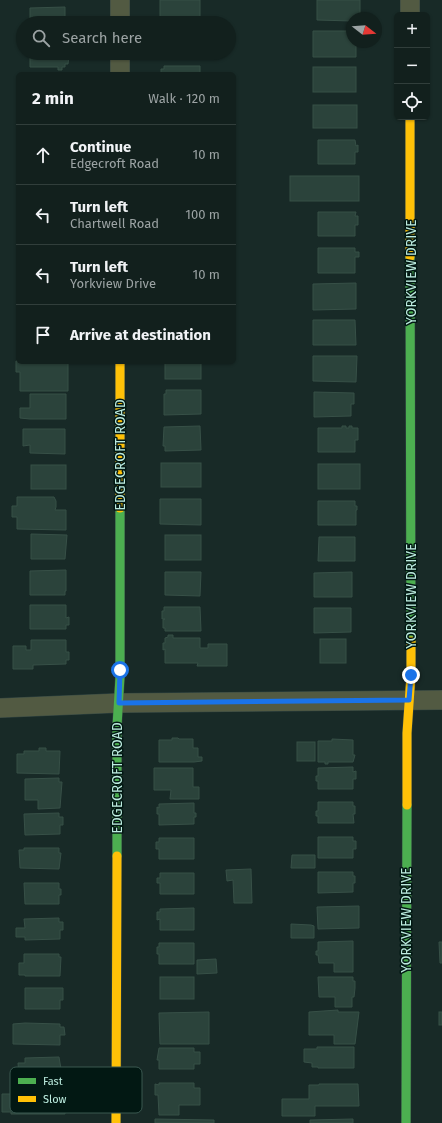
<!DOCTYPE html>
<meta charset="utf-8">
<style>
body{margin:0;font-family:"Fira Sans",sans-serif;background:#1f2d2a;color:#f1f3f6}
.controls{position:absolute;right:12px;top:12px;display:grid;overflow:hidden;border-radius:6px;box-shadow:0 1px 3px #0004}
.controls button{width:36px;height:36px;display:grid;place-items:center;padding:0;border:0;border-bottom:1px solid #313e3b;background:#12201d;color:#f1f3f6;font:20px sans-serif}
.compass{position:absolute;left:346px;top:12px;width:36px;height:36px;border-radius:50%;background:#12201d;box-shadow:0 1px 3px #0004;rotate:107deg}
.stop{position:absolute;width:12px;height:12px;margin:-9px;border:3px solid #1a73e8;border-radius:50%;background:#fff}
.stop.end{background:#1a73e8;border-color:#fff;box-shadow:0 1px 4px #0008}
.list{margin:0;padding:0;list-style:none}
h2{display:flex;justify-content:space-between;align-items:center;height:52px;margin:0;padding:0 16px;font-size:17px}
h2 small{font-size:13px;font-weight:400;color:#9ca3a4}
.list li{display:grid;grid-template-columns:26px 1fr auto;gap:12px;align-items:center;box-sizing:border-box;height:60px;padding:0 16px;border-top:1px solid #313e3b}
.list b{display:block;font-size:15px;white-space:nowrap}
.list p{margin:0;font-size:13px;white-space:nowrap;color:#9ca3a4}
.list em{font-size:13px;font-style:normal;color:#9ca3a4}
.icon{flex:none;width:22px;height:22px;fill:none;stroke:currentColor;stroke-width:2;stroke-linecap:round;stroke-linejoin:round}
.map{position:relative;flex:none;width:442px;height:1123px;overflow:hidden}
.search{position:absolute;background:#12201d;box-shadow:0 1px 3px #0004;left:16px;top:16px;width:220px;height:44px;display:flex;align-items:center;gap:10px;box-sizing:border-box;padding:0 14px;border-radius:22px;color:#9ca3a4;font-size:15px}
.panel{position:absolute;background:#12201d;box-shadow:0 1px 3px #0004;left:16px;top:72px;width:220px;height:292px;border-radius:6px}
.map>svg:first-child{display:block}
</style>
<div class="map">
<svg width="442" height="1123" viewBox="0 0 442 1123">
<rect width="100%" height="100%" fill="#182a27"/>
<g fill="#2b433b" stroke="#375047">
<rect x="160" y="0" width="40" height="18"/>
<path d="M317 0H360V18H352V21L317 20Z"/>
<path d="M65 7V23H30V8Z"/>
<path d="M313 31H352V42H356V57H313Z"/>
<path d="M30 53H65V56H69L68 64H65V67H62V70H58V67H30Z"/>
<path d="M159 53H201L200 54H159Z"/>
<path d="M164 66H200V74H161V69H164Z"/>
<rect x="313" y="67" width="43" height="25"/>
<rect x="313" y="105" width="44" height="23"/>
<path d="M318 140H355L356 146 358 145V152H355V164H318Z"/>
<rect x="290" y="176" width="69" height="25"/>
<path d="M318 212H356L355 216H358V225H355V236H318Z"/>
<path d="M318 248H355V252H359V257H355V273H318Z"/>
<path d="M356 283V309L313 310V284Z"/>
<path d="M313 320H355L356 345H313Z"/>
<path d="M313 356H357L356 382 313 381Z"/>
<path d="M16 361 68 362V391H20V372H16Z"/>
<rect x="165" y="362" width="36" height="17"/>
<path d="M166 390H201V414L164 415V394H166Z"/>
<path d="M314 392 354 393V404H351V416L314 417Z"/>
<path d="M30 394H66V419H30L20 418V408H30Z"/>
<path d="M200 426 201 450 165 451V446H163L164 427Z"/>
<path d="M342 426H346V428H349V426H352V428H358V440H355V452H318V428H342Z"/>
<path d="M23 429H65V454L30 453V445L23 446Z"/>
<rect x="161" y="463" width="40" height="24"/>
<rect x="318" y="464" width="42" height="25"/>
<rect x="31" y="465" width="35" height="24"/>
<path d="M17 497H54L56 501V507L55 510H66V530L17 529V517H12V506H17Z"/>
<path d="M160 499H201V525L160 524Z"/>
<path d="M318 501H355V506H357V510H356V525H318Z"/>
<path d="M31 534 67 535 65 559H31Z"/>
<rect x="165" y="535" width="36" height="25"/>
<path d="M319 537H355V561H318Z"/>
<path d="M66 570V591H65V595H30V571Z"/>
<path d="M165 572H201L200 596 165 595Z"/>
<path d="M352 572V597H314V573Z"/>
<path d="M30 605H66V618L69 617V625H66V629H30Z"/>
<path d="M164 607H200L201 631H165V628H163V620L165 619H162V611H164Z"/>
<path d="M314 608H351V632L314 633Z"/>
<path d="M168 635H173V638H200V648H208V644H227V666H197L198 663H165V649L163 650V643H165V638L168 637Z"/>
<rect x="320" y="639" width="26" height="24"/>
<path d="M31 640H66V652H69V660H66V664L33 665V669H13V646H26V650H31Z"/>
<path d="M172 738H178L179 739H193V748H198V757H202V761L194 762H159V740H172Z"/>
<path d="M332 739 353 740V755H355L353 762H328V764H325V762H318V741H332Z"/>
<rect x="297" y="742" width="18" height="19"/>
<path d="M39 748H46V751H60L59 774 17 773V754H24V751H39Z"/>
<path d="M353 767V772L356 771V779H353V789H318V781H316V776H318V768Z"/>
<path d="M154 768H193V787H199V799H170L171 790H154Z"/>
<path d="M59 778V782H62L60 808 38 809V800H25V779Z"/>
<path d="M318 802H353V806H355V814H353L354 823H318V816H316V811H318Z"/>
<path d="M194 803V813H196V817H194V824L159 825V814H157V807L159 808V804Z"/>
<path d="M59 813V817H63V825H60V834L25 835 24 814Z"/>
<path d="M318 837H353V841H356V849H353V858H318Z"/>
<path d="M159 838H194V859H159V849H156V842H159Z"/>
<path d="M24 848H59V853H61L59 869 20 868 19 850H24Z"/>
<path d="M292 855H315V868H291Z"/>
<path d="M251 869 252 903H234L233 880 227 881 226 870Z"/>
<path d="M318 872H353V876H355V883H353V892L318 893Z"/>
<path d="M160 873H194V894H160V883H157V878H160Z"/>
<path d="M24 883H59V889H61V895H59V904H25Z"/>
<path d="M359 906V928L318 929 317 907Z"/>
<path d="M194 908V930H160V919L157 920V912H160V909Z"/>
<path d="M59 918V922H63V930H60V939L25 940V937H16V928H25L24 919Z"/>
<path d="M291 924 311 925 314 926V938H291Z"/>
<path d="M353 941V972H334V963H319L318 955H316V951H318V942Z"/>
<path d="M439 942H442V963H440Z"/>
<path d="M159 943H194V964H159V954H157V947H159Z"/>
<path d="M24 954H59V957H61L60 976H25V975H19V963H24Z"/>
<path d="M216 959 217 973 197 974V960Z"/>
<rect x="160" y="977" width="34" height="22"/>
<path d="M318 977H353V981H355V988L354 997H352V1007H335V997H319Z"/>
<path d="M25 988H63V1000H60V1009H25Z"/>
<path d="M338 1010V1012H359L355 1044H334V1035H309V1012Z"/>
<path d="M209 1012V1044H160L159 1013Z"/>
<rect x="439" y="1012" width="3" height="13"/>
<path d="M25 1023 60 1024V1027H64L65 1035H60V1045L13 1044V1024Z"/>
<path d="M317 1047H354V1068H318V1067H312V1063L304 1062V1049H317Z"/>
<path d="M159 1048H194V1052H200V1064H194V1069H159V1060H157Z"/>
<path d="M59 1057 61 1069H59V1079H25L24 1077H19L18 1063H25V1058Z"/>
<path d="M159 1083H194V1088H200V1105H179V1115H159L158 1095H155V1084L159 1085Z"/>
<path d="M319 1084H358L359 1106H315V1116H282V1099H309V1085H319Z"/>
<path d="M12 1093H65V1114H11V1112H2V1094H12Z"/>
<path d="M155 1119 214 1120V1123H155Z"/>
<path d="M353 1119V1123H310V1120Z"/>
</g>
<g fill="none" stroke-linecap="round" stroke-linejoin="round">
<defs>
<g id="street">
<path d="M410 0V15"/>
<path d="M120 23V0"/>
<path d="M120 74V53"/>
<path d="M0 708 119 703 442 700"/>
</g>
<g id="fast">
<path d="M410 257 411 641"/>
<path d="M117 856V726L120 677V508"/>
<path d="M406 1123 407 805"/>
</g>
<g id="slow">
<path d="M410 117V257"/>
<path d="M120 362V508"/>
<path d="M407 805V733L411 675V641"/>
<path d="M116 1123 117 856"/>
</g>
</defs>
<use href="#street" stroke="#344744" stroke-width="20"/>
<use href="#fast" stroke="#344744" stroke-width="10"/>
<use href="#slow" stroke="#344744" stroke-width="10"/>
<use href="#street" stroke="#525a42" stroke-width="19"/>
<use href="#fast" stroke="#4caf50" stroke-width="9"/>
<use href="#slow" stroke="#ffc107" stroke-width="9"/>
</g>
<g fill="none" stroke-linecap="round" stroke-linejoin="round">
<path stroke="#1a73e8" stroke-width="5" d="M120 670 119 703 409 700 411 675"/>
</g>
<g text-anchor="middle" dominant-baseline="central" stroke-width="3" stroke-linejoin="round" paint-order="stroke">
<g font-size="14" fill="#bcecdf" stroke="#021813">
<text transform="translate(411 272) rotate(-90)">YORKVIEW DRIVE</text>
<text transform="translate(120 455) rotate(-90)">EDGECROFT ROAD</text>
<text transform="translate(411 596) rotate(-90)">YORKVIEW DRIVE</text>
<text transform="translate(117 778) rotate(-90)">EDGECROFT ROAD</text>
<text transform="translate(406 920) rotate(-90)">YORKVIEW DRIVE</text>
</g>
</g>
<rect x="10" y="1067" width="132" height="46" rx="6" fill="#021813" stroke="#3a5850" stroke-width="1"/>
<rect x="18" y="1078" width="18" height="6" fill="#4caf50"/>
<rect x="18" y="1096" width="18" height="6" fill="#ffc107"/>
<g font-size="11" fill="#bcecdf">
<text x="43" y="1085">Fast</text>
<text x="43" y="1103">Slow</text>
</g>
</svg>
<div class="controls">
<button>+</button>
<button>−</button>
<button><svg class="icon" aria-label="locate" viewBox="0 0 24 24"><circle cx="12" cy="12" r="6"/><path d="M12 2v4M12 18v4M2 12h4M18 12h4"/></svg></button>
</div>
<svg class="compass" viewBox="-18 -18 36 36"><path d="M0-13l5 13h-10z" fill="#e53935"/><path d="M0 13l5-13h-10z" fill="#9ca3a4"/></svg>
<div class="stop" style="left:120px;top:670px"></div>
<div class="stop end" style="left:411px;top:675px"></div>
<div class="search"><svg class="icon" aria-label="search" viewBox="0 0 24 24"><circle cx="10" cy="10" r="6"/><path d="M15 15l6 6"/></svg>Search here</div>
<section class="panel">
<h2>2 min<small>Walk · 120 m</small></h2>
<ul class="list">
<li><svg class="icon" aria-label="ahead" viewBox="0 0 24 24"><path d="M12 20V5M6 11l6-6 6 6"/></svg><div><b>Continue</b><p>Edgecroft Road</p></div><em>10 m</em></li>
<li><svg class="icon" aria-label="left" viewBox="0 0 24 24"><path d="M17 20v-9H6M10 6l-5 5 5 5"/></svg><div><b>Turn left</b><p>Chartwell Road</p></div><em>100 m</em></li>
<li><svg class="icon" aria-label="left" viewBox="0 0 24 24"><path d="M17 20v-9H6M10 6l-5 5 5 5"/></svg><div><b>Turn left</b><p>Yorkview Drive</p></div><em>10 m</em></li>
<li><svg class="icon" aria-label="arrive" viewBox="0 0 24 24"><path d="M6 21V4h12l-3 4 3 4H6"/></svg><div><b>Arrive at destination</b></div></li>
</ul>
</section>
</div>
